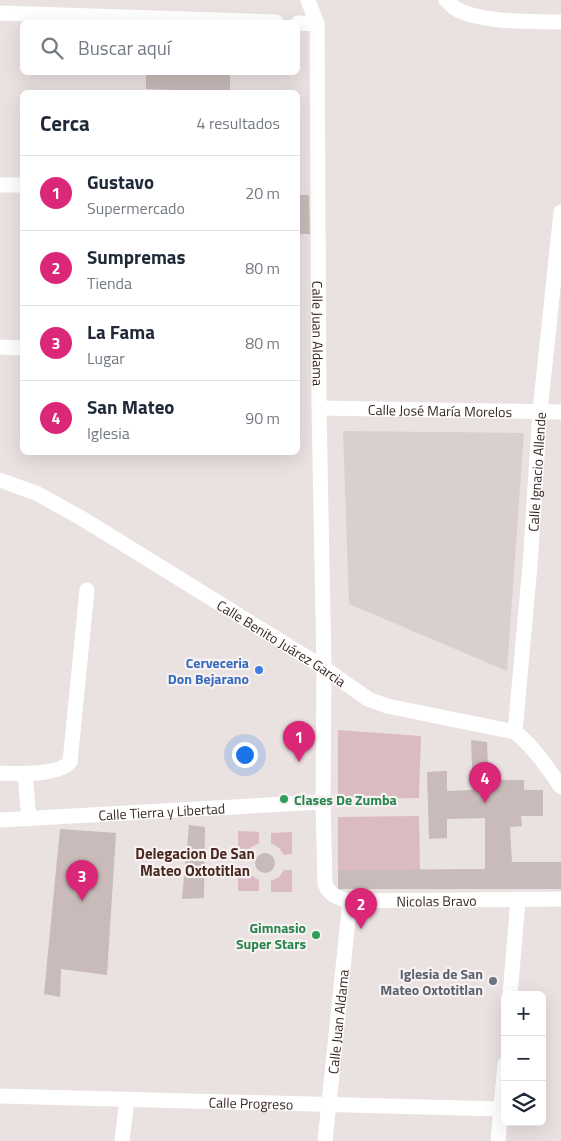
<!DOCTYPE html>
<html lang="es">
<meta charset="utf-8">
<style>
body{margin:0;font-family:"Titillium Web",sans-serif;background:#f2f2f3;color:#1f2937}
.controls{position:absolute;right:15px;bottom:15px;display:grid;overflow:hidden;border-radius:8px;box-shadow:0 5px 20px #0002}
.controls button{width:45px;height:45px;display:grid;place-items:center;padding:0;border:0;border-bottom:1px solid #e0e1e3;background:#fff;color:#1f2937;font:25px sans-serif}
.you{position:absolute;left:244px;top:754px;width:18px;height:18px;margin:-12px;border:4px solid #fff;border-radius:50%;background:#1a73e8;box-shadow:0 0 0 8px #1a73e833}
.badge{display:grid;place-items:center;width:32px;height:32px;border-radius:50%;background:#db2777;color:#fff;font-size:16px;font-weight:700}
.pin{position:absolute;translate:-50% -41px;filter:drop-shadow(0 1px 2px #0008)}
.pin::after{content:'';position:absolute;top:26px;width:18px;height:15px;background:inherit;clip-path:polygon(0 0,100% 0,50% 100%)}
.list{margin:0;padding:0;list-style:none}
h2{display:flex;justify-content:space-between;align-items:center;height:65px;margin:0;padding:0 20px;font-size:21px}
h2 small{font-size:16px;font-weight:400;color:#747a83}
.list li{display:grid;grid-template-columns:32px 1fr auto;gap:15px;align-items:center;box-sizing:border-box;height:75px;padding:0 20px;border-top:1px solid #e0e1e3}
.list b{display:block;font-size:19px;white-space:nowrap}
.list p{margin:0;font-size:16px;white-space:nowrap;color:#747a83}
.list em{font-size:16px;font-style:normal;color:#747a83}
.icon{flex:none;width:28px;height:28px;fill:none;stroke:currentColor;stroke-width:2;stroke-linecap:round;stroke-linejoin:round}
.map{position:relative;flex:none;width:561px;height:1141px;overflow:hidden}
.search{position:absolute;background:#fff;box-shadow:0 5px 20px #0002;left:20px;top:20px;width:280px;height:55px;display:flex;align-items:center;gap:12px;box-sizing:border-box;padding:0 18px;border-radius:8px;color:#747a83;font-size:19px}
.panel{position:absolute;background:#fff;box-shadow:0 5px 20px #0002;left:20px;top:90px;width:280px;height:365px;border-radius:8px}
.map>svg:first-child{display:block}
</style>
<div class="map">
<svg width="561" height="1141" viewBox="0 0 561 1141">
<rect width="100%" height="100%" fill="#eae1e1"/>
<path fill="#dacfcf" d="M343 431 524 433 507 671 349 604Z"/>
<g fill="#dabbc2">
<path d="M338 730 421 736 419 798 338 799Z"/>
<path d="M419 816 420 870H338V817Z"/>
<path d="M238 831 259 832V843L251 847 247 854H238Z"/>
<path d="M292 832V854L284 855 279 848 271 843V833Z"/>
<path d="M247 868 251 875 259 880V891H238V869Z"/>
<path d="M284 870H292V892H271V881L279 877Z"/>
</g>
<g fill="#c8bbb9">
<path d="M146 72H230V92L146 89Z"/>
<path d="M298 195H309L310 234H298Z"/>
<path d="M471 740 487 742 489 790H496V780H524V790H543V816H521L522 826 510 827 512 862H561V889H338V870L485 869V818L447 819V838L429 839 427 772 447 771V791L473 790Z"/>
<path d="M189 825 205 827 204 898 182 899Z"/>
<path d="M60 829 116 833 107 975 61 969 60 997 44 994Z"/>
<circle cx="265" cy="863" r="10"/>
</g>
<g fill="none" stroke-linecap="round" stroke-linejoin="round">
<g stroke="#fff" stroke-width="15">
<path id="s1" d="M308 0 317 24 319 408 324 668 323 802 325 884C330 896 338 898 350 901L561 899"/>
<path d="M446 0C450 3 453 8 458 10 484 23 531 21 561 22"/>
<path d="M0 13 276 22"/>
<path d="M298 23 317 24"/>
<path d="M0 185H22"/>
<path d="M0 347 22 348"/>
<path id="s2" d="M319 408 561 412"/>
<path id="s3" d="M0 480 38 494 83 519 324 668 368 699 387 706 515 732C534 747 547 767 561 787"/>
<path id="s4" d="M515 732 530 565 540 411 561 212"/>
<path d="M0 773C18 774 57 776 70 762L87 590"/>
<path d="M25 774 29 819"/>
<path id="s5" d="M0 820 323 802"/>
<path d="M510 995 518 900"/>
<path id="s6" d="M0 1096 501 1109"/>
<path d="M122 1141 127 1099"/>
<path id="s7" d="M325 1141 350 901"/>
<path d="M498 1141 505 1064"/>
</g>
</g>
<circle fill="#3f7fe0" stroke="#f7f1f1" stroke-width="2" cx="259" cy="670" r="5"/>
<g fill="#2e9e5b" stroke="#f7f1f1" stroke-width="2">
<circle cx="284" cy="799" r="5"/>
<circle cx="316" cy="935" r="5"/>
</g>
<circle fill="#6b7280" stroke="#f7f1f1" stroke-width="2" cx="493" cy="981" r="5"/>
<g text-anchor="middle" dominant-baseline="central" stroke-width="4.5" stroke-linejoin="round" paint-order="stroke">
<g font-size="14" fill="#3a2822" stroke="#f7f1f1">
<text stroke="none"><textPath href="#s1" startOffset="335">Calle Juan Aldama</textPath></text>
<text stroke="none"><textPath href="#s2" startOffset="121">Calle José María Morelos</textPath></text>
<text stroke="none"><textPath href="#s4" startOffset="261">Calle Ignacio Allende</textPath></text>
<text stroke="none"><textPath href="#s3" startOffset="326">Calle Benito Juárez Garcia</textPath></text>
<text stroke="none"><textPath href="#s5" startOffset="162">Calle Tierra y Libertad</textPath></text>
<text stroke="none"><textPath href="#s1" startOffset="1004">Nicolas Bravo</textPath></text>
<text stroke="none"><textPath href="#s7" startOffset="120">Calle Juan Aldama</textPath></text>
<text stroke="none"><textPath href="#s6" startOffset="251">Calle Progreso</textPath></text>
</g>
<g font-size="14" font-weight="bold" fill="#366cbe" stroke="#f7f1f1" text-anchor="end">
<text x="249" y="662">Cerveceria<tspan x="249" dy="16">Don Bejarano</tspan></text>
</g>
<g font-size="14" font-weight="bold" fill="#27864d" stroke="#f7f1f1" text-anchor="start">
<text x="294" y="799">Clases De Zumba</text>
<text x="306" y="927" text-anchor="end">Gimnasio<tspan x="306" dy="16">Super Stars</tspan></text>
</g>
<g font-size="14" font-weight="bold" fill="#5b616d" stroke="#f7f1f1" text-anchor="end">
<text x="483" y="973">Iglesia de San<tspan x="483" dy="16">Mateo Oxtotitlan</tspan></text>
</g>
<g font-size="15" font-weight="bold" fill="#4a2a20" stroke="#f7f1f1">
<text x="195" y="853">Delegacion De San<tspan x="195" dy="17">Mateo Oxtotitlan</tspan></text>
</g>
</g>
</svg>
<div class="controls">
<button>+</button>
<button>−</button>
<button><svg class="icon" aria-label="layers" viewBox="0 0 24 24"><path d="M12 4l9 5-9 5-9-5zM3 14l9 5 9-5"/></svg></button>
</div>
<div class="you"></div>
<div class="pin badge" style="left:299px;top:762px">1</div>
<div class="pin badge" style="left:361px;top:929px">2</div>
<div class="pin badge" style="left:82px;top:901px">3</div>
<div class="pin badge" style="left:485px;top:803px">4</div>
<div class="search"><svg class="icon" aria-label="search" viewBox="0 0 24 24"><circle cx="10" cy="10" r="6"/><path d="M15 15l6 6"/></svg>Buscar aquí</div>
<section class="panel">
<h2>Cerca<small>4 resultados</small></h2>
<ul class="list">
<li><span class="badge">1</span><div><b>Gustavo</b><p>Supermercado</p></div><em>20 m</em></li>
<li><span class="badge">2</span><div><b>Sumpremas</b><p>Tienda</p></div><em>80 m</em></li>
<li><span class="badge">3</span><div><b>La Fama</b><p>Lugar</p></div><em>80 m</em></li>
<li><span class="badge">4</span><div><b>San Mateo</b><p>Iglesia</p></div><em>90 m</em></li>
</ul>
</section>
</div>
